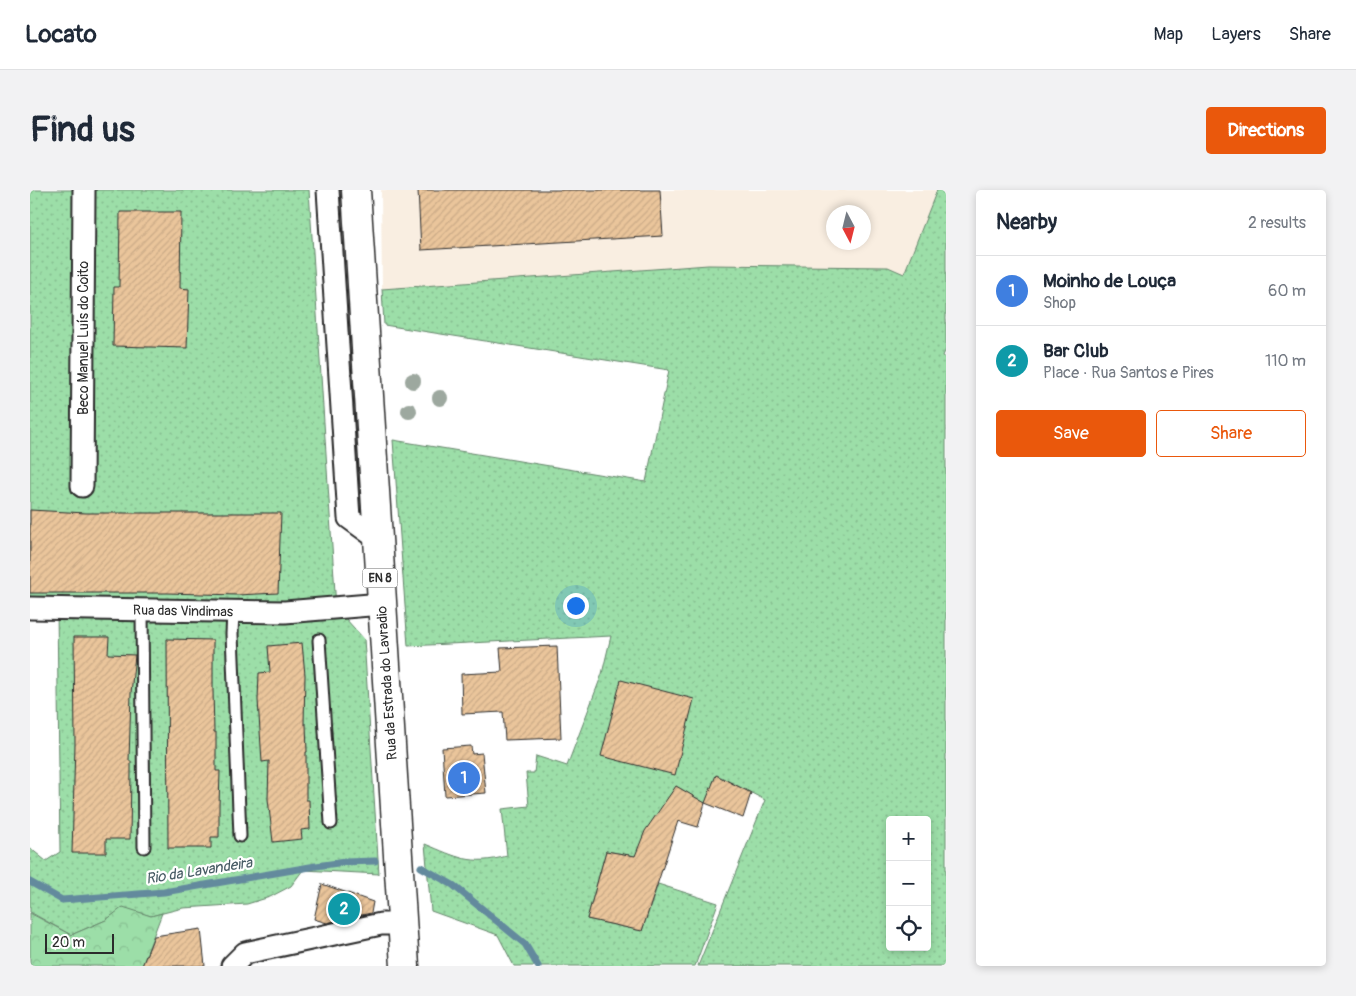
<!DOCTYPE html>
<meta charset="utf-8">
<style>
body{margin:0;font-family:Pangolin,sans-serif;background:#f2f2f3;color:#1f2937}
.controls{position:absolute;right:15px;bottom:15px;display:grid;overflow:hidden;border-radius:5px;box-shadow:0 2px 8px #0003}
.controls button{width:45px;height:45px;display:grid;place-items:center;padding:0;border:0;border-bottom:1px solid #e0e1e3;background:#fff;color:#1f2937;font:25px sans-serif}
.compass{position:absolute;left:796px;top:15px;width:45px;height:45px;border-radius:50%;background:#fff;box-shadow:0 2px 8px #0003;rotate:173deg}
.scale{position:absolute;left:15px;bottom:12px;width:69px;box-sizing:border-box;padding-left:5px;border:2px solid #2b2b2b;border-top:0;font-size:14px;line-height:18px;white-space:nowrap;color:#2b2b2b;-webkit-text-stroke:4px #fff;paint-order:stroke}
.you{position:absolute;left:545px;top:415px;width:18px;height:18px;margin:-12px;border:4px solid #fff;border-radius:50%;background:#1a73e8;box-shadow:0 0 0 8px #1a73e833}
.badge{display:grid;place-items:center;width:32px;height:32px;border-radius:50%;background:#ea580c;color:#fff;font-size:16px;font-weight:700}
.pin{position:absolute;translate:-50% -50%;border:2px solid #fff;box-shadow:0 1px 5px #0006}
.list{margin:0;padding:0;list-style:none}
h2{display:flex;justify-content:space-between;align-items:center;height:65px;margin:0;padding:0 20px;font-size:21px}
h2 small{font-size:16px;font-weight:400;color:#747a83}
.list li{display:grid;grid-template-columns:32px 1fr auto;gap:15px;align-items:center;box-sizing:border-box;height:70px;padding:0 20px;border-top:1px solid #e0e1e3}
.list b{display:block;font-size:19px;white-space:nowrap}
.list p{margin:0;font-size:16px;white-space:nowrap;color:#747a83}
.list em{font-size:16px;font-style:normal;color:#747a83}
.actions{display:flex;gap:10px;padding:15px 20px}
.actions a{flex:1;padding:11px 0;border:1px solid #ea580c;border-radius:5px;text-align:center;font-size:18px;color:#ea580c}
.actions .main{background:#ea580c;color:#fff}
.icon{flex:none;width:28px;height:28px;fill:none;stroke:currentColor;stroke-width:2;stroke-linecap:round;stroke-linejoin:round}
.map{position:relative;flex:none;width:916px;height:776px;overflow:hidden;border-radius:5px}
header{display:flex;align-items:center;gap:30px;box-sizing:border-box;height:70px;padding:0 25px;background:#fff;border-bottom:1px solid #e0e1e3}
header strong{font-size:24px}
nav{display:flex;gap:28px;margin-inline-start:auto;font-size:18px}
.intro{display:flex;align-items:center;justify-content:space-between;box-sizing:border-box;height:120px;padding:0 30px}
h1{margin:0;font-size:35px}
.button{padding:12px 22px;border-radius:5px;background:#ea580c;color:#fff;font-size:18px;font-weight:700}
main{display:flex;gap:30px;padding:0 30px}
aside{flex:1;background:#fff;border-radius:5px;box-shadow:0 2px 8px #0003}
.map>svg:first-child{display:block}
</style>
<header>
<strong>Locato</strong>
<nav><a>Map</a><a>Layers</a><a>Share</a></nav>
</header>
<div class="intro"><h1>Find us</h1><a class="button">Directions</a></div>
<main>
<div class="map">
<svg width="916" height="776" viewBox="0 0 916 776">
<defs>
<pattern id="grass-dots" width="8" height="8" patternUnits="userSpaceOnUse" patternTransform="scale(1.25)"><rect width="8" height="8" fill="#9cdea8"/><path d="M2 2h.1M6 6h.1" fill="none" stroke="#87bf91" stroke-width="1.8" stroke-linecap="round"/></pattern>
<pattern id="forest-crowns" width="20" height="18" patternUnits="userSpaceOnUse" patternTransform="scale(1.25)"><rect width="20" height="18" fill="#9cdea8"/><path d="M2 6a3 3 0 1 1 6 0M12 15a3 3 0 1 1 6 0" fill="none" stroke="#87bf91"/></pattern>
<pattern id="building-hatch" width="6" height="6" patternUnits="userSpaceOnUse" patternTransform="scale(1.25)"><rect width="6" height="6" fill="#eac59b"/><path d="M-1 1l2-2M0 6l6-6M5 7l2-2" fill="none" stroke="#c9a986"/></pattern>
</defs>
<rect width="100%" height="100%" fill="#fff"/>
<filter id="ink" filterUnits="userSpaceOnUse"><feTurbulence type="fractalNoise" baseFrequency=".02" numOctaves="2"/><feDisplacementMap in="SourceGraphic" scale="10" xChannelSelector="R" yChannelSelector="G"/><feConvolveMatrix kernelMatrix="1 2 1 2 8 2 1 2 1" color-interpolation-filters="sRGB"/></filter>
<g filter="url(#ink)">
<path fill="#f9eee1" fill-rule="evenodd" d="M351 0H907L874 84 858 77 678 75 352 99ZM804 22H834V52H804Z"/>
<g fill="url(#grass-dots)" stroke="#64846a" fill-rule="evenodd">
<path d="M0 0H279L306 418 334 449 349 684 273 680 261 696 240 707 217 714 153 718 121 726 93 718 76 730 41 745 0 722V658L16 671 30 662 27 419 0 418Z"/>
<path d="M907 0H916V159L913 166 916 168V776H668L735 610 687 585 675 613 646 596 605 666 576 661 557 729 612 741 628 694 688 713 665 776H484L468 745 401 721 395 654C427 667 441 676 477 666L472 619 499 616 496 583H504L506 566 537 576 572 484 581 446 378 456 363 250 616 292 639 180 354 135 352 99 678 75 858 77 874 84ZM860 630H897V757H860Z"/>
</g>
<path fill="url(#forest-crowns)" stroke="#64846a" d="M93 717 121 726 132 723 112 776H0V723L41 745 76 730Z"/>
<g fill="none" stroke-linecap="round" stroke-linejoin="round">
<g stroke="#638a9d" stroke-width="7">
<path d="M391 677 423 695 495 754 508 776"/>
<path d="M0 692 32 710 134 702 286 676 315 672 345 671"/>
</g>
</g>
<g fill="url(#building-hatch)" stroke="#2b2b2b">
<path d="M388 0H630L633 46 391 60Z"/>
<path d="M90 22H151L150 98 159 99 157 158 83 156 84 97H89Z"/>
<path d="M0 320 56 323H251L248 403 207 405 138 403H0Z"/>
<path d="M44 447H79L78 464 105 465 101 503 99 571H101V582L100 649H76V663H42L45 554Z"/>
<path d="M137 449 183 450V501L184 542H186V581H190L189 616V647H181V658H138Z"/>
<path d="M272 453 275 485 274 534H276L277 562H276V610H279L280 639 271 640 272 649 243 652 238 609 239 571 232 572 228 510 229 483 240 482 238 456Z"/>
<path d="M527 456 531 548 475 550 473 522 432 524 431 484 472 482 470 458Z"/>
<path d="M591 490 664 509 645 585 571 566Z"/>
<path d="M441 556 442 564 452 563 456 603 415 606 412 558Z"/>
<path d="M686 585 721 603 713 628 675 613Z"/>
<path d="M646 596 675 613 668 637 648 631 612 741 557 729 576 661 605 666 615 641Z"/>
<path d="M292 694 343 712 341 723 314 729 309 727 308 730 297 733 284 729Z"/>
<path d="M171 739 175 776H112L124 746Z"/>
</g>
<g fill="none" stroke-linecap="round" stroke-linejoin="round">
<defs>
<g id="service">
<path d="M112 420 114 657"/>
<path d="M203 422 202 444 210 646"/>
<path d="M289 450 301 633"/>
</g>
<g id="minor">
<path d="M298 0 319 328 348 349"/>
<path d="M52 296 54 0"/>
<path d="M0 418 255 422 352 414"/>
<path d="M202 776 215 763 351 734H371"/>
</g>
<path id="primary" d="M326 0 375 776"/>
</defs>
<use href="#service" stroke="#2b2b2b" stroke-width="15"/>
<use href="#minor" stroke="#2b2b2b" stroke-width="25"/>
<use href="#primary" stroke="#2b2b2b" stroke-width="31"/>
<use href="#service" stroke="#fff" stroke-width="11"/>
<use href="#minor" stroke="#fff" stroke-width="21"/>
<use href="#primary" stroke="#fff" stroke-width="28"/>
</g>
<g fill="#9da89f">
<circle cx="383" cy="191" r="8"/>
<circle cx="410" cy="208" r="8"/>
<circle cx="379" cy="221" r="8"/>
</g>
</g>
<g text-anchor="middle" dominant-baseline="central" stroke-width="4.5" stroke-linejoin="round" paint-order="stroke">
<rect fill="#fff" stroke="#6b6b6b" stroke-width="1" x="332.5" y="378.5" width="35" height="19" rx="4"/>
<g font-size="12" font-weight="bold" fill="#2b2b2b">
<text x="350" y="388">EN 8</text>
</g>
<g font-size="14" fill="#2b2b2b" stroke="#fff">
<text transform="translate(53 148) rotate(-90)">Beco Manuel Luís do Coito</text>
<text transform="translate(153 421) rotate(1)">Rua das Vindimas</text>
<text transform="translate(357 493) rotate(-94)">Rua da Estrada do Lavradio</text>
</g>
<g font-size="15" font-style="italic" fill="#475b64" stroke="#fff">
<text transform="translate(169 681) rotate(-9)">Rio da Lavandeira</text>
</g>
</g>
</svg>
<div class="controls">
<button>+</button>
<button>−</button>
<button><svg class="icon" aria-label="locate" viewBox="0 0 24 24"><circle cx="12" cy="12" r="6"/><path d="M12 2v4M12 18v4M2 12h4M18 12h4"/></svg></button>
</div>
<svg class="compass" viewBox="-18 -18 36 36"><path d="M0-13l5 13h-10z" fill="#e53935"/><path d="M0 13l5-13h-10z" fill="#747a83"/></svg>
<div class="scale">20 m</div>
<div class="you"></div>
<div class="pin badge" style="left:434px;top:588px;background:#3f7fe0">1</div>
<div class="pin badge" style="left:314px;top:719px;background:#0f9aa8">2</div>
</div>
<aside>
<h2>Nearby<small>2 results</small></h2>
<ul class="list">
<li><span class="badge" style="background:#3f7fe0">1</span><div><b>Moinho de Louça</b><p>Shop</p></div><em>60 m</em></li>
<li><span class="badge" style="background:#0f9aa8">2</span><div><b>Bar Club</b><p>Place · Rua Santos e Pires</p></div><em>110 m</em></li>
</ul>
<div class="actions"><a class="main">Save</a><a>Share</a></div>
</aside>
</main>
